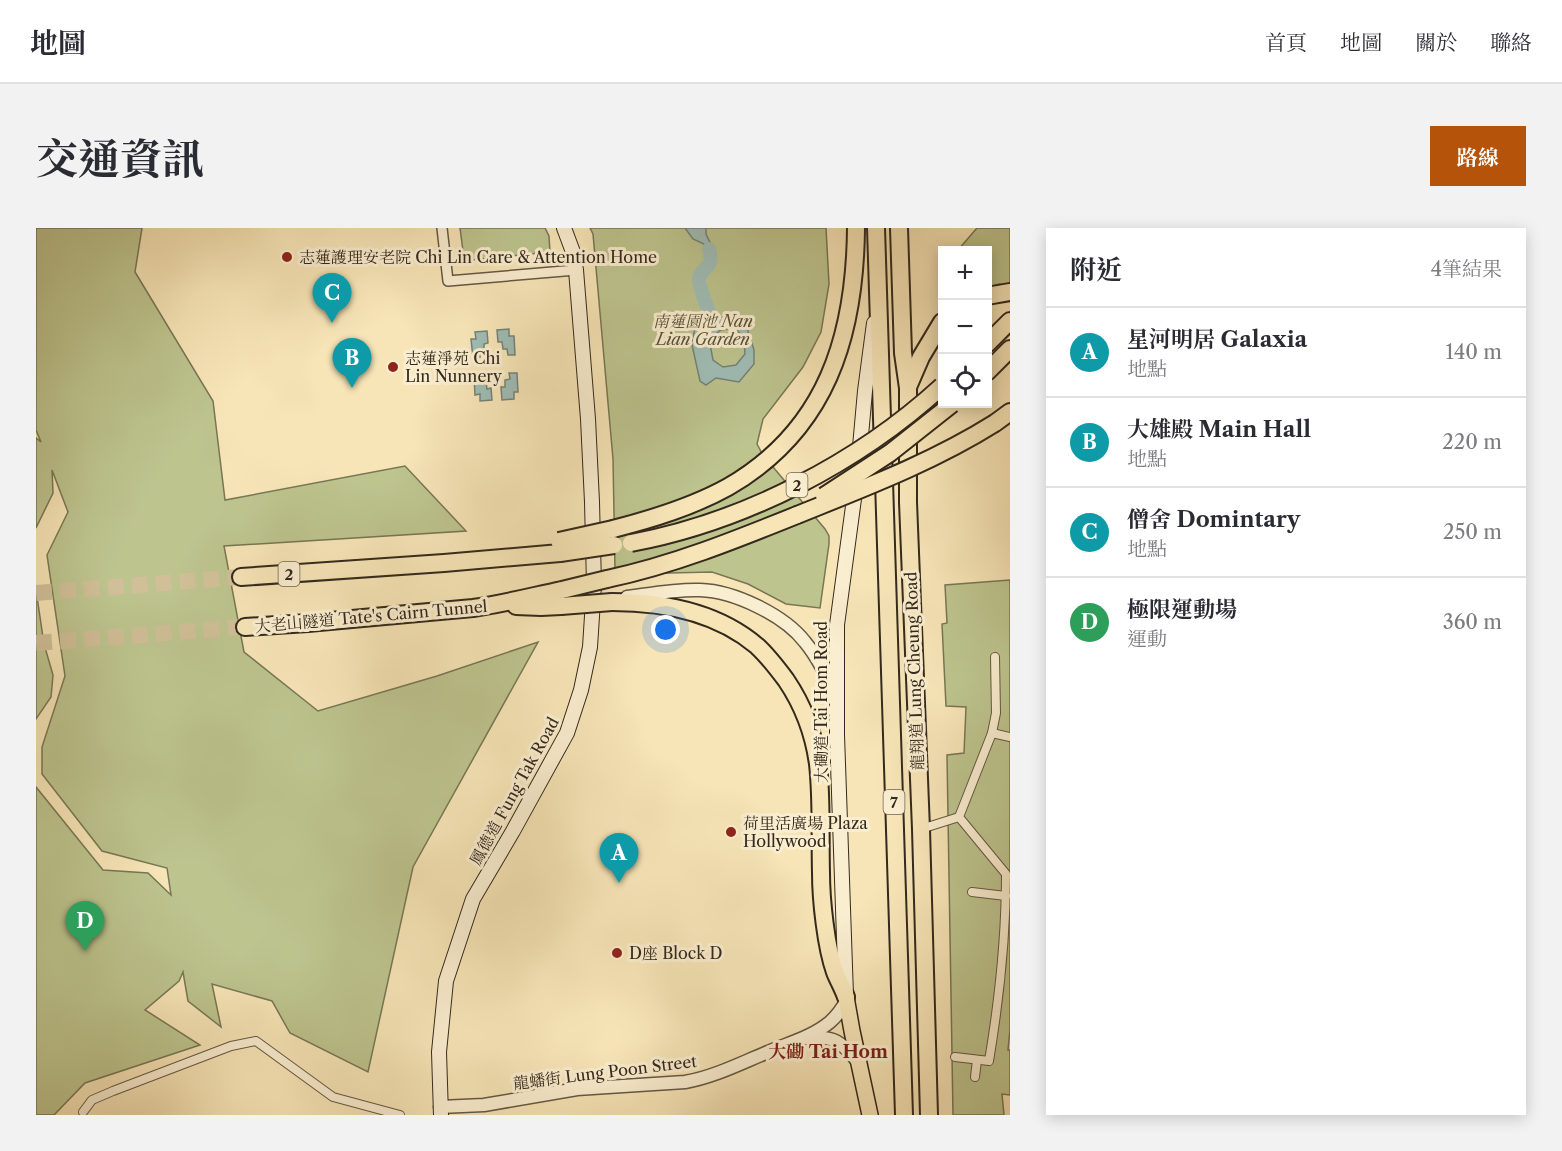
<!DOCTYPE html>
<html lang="zh-TW">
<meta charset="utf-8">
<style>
body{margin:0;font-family:"Libre Caslon Text","Noto Serif TC",serif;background:#f2f2f3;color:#2b2b33}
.controls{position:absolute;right:18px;top:18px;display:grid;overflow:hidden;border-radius:0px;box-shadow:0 3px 15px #0003}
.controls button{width:54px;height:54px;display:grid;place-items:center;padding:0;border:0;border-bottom:2px solid #e1e1e2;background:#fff;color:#2b2b33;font:30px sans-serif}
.you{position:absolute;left:630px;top:402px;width:21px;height:21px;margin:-15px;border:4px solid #fff;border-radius:50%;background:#1a73e8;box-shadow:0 0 0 9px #1a73e833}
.badge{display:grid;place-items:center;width:39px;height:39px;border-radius:50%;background:#b45309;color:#fff;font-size:20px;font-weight:700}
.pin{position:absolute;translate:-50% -50px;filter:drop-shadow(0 2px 3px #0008)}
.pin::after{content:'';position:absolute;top:32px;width:21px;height:18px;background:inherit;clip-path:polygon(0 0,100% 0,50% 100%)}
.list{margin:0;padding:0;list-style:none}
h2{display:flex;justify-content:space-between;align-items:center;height:78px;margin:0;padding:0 24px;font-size:26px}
h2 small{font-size:20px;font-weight:400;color:#7c7c81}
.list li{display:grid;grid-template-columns:39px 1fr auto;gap:18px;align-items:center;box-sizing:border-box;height:90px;padding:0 24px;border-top:2px solid #e1e1e2}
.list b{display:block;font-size:22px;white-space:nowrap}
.list p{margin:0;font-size:20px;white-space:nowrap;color:#7c7c81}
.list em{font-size:20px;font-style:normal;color:#7c7c81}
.icon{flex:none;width:33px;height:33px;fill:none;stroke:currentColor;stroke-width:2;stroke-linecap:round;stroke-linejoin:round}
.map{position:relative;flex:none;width:974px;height:887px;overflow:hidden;border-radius:0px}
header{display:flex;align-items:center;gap:36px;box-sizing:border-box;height:84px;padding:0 30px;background:#fff;border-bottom:2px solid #e1e1e2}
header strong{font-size:28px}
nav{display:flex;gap:33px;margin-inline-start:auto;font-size:21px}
.intro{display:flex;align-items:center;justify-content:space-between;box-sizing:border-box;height:144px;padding:0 36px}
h1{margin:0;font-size:42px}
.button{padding:15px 27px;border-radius:0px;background:#b45309;color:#fff;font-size:21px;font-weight:700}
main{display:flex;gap:36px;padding:0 36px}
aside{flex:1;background:#fff;border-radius:0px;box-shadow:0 3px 15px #0003}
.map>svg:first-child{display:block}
</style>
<header>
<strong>地圖</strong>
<nav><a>首頁</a><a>地圖</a><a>關於</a><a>聯絡</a></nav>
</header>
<div class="intro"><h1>交通資訊</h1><a class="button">路線</a></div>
<main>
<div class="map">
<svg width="974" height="887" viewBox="0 0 974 887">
<rect width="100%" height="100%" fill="#f7e5b7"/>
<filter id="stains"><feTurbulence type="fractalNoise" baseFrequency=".00333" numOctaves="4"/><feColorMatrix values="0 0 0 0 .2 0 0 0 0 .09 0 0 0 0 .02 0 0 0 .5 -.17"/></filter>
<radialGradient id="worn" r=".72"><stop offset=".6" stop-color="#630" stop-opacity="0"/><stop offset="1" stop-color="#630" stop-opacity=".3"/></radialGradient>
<g fill="#bdc48e" stroke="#787655" stroke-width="1.5">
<path d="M0 0H106L99 44 177 173 189 272 369 238 430 303 188 318 208 424 282 483 401 448 502 414 377 639 332 844 254 805 236 773 176 756 185 799 152 773 147 744 143 753 109 782 164 817 49 855 18 887H0V559L67 642 112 645 135 667 131 640 66 623 6 546V519L29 448 11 327 32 284 16 242 17 265 0 300V210L5 214 0 202Z"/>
<path d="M424 0H509L513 8 514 24 436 32 427 23Z"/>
<path d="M554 0H790L793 56 785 104 767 139 727 191 721 216 727 227 789 301 793 308V316L784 380 750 376 712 356 676 344 591 346 579 342 577 231 557 6Z"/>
<path d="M941 0H974V57L963 56 952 59 951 22H922Z"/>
<path d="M974 352V802L972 822H974V867L966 866 968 887H917L911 527 928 525 930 479 910 478 906 396 911 395 909 357Z"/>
<path d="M0 362 8 416 17 447 15 469 0 491Z"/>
</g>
<g fill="#9fbdb6" stroke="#748278" stroke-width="1.5" fill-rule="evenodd">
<path d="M649 0H670V6L677 21 671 22 668 16 657 11Z"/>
<path d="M673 84 683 90 694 87 711 100 718 122V136L703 154 680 150 670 157 664 153 656 117 660 93ZM699 100 708 110 709 126 700 137 687 139 677 132 674 116 676 109 685 102Z"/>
<path d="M473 101V108H478L479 127H472L471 121H467L466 114H462L461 102Z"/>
<path d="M451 103 452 115 448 116V122H443L444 129 437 130 435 111H440L439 104Z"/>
<path d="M473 145H481L482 164H478V171L466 172 465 159H469V152L474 151Z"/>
<path d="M445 147 446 154H450L451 161 455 160 456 172 444 173V166L439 167 438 148Z"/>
</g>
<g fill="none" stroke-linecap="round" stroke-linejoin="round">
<path stroke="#9fbdb6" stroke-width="14" d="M673 84C671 77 662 57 663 51 665 37 679 43 673 21"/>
<g stroke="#d0bf98" stroke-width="16" stroke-dasharray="16 8" stroke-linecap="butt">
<path d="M0 365 205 349"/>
<path d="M0 415 209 399"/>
</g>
<defs>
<g id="pedestrian">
<path d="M956 505 974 509"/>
<path d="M885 601 923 589"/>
<path d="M936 664 970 668"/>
<path d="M919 829 953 833C963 773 970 706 970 646L923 589 956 505 960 485 959 429"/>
<path d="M939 849 941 832"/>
<path d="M47 884 56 872 77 863 195 818 220 813 297 869 364 887"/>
</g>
<path id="minor" d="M406 0 412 53 540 42"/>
<g id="tertiary">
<path d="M591 369C614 366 641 361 664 362 698 363 748 387 769 414 783 431 792 450 800 470"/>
<path d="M771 810C797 807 806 814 822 834"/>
<path d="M404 879 448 877 541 861 649 854C678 849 705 835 732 824 753 815 776 809 794 794 801 788 806 781 811 772"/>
</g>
<g id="secondary">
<path d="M810 767 801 507V397L822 241 829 163 838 95"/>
<path d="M405 887 403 824 410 753 437 671 477 603 531 505 545 462 554 419 558 357 556 274 552 191 540 42 537 24 528 0"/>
</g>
<path id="primary" d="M810 769 816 803 834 887"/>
<g id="trunk">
<path d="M840 0 868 887"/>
<path d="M863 0 867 125 872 160V274L885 601 893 887"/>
<path d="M951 68 974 64"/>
<path d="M951 116 974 93"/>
<path d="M951 144 974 121"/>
<path d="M872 159 885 129 906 94"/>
<path d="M959 195 974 184"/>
<path d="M577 301C616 291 656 279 692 259 791 202 819 108 820 0"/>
<path d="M205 349 408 335 524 325"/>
<path d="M571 351C637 337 699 312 761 287"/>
<path d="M576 374C626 374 681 384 721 418 732 428 741 440 750 452 767 477 778 507 782 536 786 572 784 609 785 645 785 672 790 719 799 744 802 752 807 760 810 769"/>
<path d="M480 378 505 379 525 378"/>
<path d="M209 399 272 395 437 380C467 376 497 368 526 362"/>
</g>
</defs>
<use href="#pedestrian" stroke="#645843" stroke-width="10"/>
<use href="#minor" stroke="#645843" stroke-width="12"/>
<use href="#tertiary" stroke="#645843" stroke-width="15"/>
<use href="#secondary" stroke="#33291c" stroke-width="16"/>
<use href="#primary" stroke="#33291c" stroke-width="18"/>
<use href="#trunk" stroke="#33291c" stroke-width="20"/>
<use href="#pedestrian" stroke="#faeed0" stroke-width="8"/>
<use href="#minor" stroke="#faeed0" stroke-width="9"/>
<use href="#tertiary" stroke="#faeed0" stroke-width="12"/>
<use href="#secondary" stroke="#faeed0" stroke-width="14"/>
<use href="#primary" stroke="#f7e5b7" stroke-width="15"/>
<use href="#trunk" stroke="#f7e5b7" stroke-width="16"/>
<defs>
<g id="trunk-bridge">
<path d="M788 268 854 225 916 176"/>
<path d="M761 287C828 260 897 234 959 195"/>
<path d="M523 313 577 301"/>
<path d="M595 315C708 294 822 235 906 158"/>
<path d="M524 325 578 317"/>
<path d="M526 362 571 351"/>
<path d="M525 378 576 374"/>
</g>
</defs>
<use href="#trunk-bridge" stroke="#33291c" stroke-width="20" stroke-linecap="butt"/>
<use href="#trunk-bridge" stroke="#f7e5b7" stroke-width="16"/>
</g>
<g fill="#8f2418" stroke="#faeed0" stroke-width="2">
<circle cx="251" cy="29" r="6"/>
<circle cx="357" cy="139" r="6"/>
<circle cx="695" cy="604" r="6"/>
<circle cx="581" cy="725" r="6"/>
</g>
<g text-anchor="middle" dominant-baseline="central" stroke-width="6" stroke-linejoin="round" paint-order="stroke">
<g fill="#faeed0" stroke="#6f6452" stroke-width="1.5">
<rect x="750.5" y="245" width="21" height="24" rx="4.5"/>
<rect x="242.5" y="334" width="21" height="24" rx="4.5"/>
<rect x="847.5" y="562" width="21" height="24" rx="4.5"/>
</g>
<g font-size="15" font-weight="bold" fill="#33291c">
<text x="761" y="257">2</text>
<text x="253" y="346">2</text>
<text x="858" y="574">7</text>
</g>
<g font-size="16" fill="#33291c" stroke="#faeed0" text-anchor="start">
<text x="263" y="29">志蓮護理安老院 Chi Lin Care &amp; Attention Home</text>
<text x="369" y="130">志蓮淨苑 Chi<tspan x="369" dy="18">Lin Nunnery</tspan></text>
<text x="707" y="595">荷里活廣場 Plaza<tspan x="707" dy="18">Hollywood</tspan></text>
<text x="593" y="725">D座 Block D</text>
</g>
<g font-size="16" font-style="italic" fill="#565038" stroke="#faeed0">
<text x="667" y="93">南蓮園池 Nan<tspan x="667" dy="18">Lian Garden</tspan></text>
</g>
<g font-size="16" fill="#33291c" stroke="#faeed0">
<text transform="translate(335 388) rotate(-5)">大老山隧道 Tate's Cairn Tunnel</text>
<text transform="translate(878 443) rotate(-92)">龍翔道 Lung Cheung Road</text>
<text transform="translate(785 474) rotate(-90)">大磡道 Tai Hom Road</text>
<text transform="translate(478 563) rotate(-61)">鳳德道 Fung Tak Road</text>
<text transform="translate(569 844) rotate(-7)">龍蟠街 Lung Poon Street</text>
</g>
<g font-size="18" font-weight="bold" fill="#7a1f14" stroke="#faeed0">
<text x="792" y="824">大磡 Tai Hom</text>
</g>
</g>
<rect width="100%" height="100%" filter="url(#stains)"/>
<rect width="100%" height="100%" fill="url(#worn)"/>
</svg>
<div class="controls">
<button>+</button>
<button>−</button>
<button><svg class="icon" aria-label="locate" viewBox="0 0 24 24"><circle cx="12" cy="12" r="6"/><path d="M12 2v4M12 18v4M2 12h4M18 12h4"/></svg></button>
</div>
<div class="you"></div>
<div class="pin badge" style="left:583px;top:655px;background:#0f9aa8">A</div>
<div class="pin badge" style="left:316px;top:160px;background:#0f9aa8">B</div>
<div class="pin badge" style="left:296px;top:95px;background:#0f9aa8">C</div>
<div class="pin badge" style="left:49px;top:723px;background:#2e9e5b">D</div>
</div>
<aside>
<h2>附近<small>4筆結果</small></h2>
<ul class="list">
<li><span class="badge" style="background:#0f9aa8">A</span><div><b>星河明居 Galaxia</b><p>地點</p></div><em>140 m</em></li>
<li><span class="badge" style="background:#0f9aa8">B</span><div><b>大雄殿 Main Hall</b><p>地點</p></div><em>220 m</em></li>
<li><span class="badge" style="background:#0f9aa8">C</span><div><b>僧舍 Domintary</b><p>地點</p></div><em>250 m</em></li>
<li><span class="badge" style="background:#2e9e5b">D</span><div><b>極限運動場</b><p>運動</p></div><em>360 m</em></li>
</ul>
</aside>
</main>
